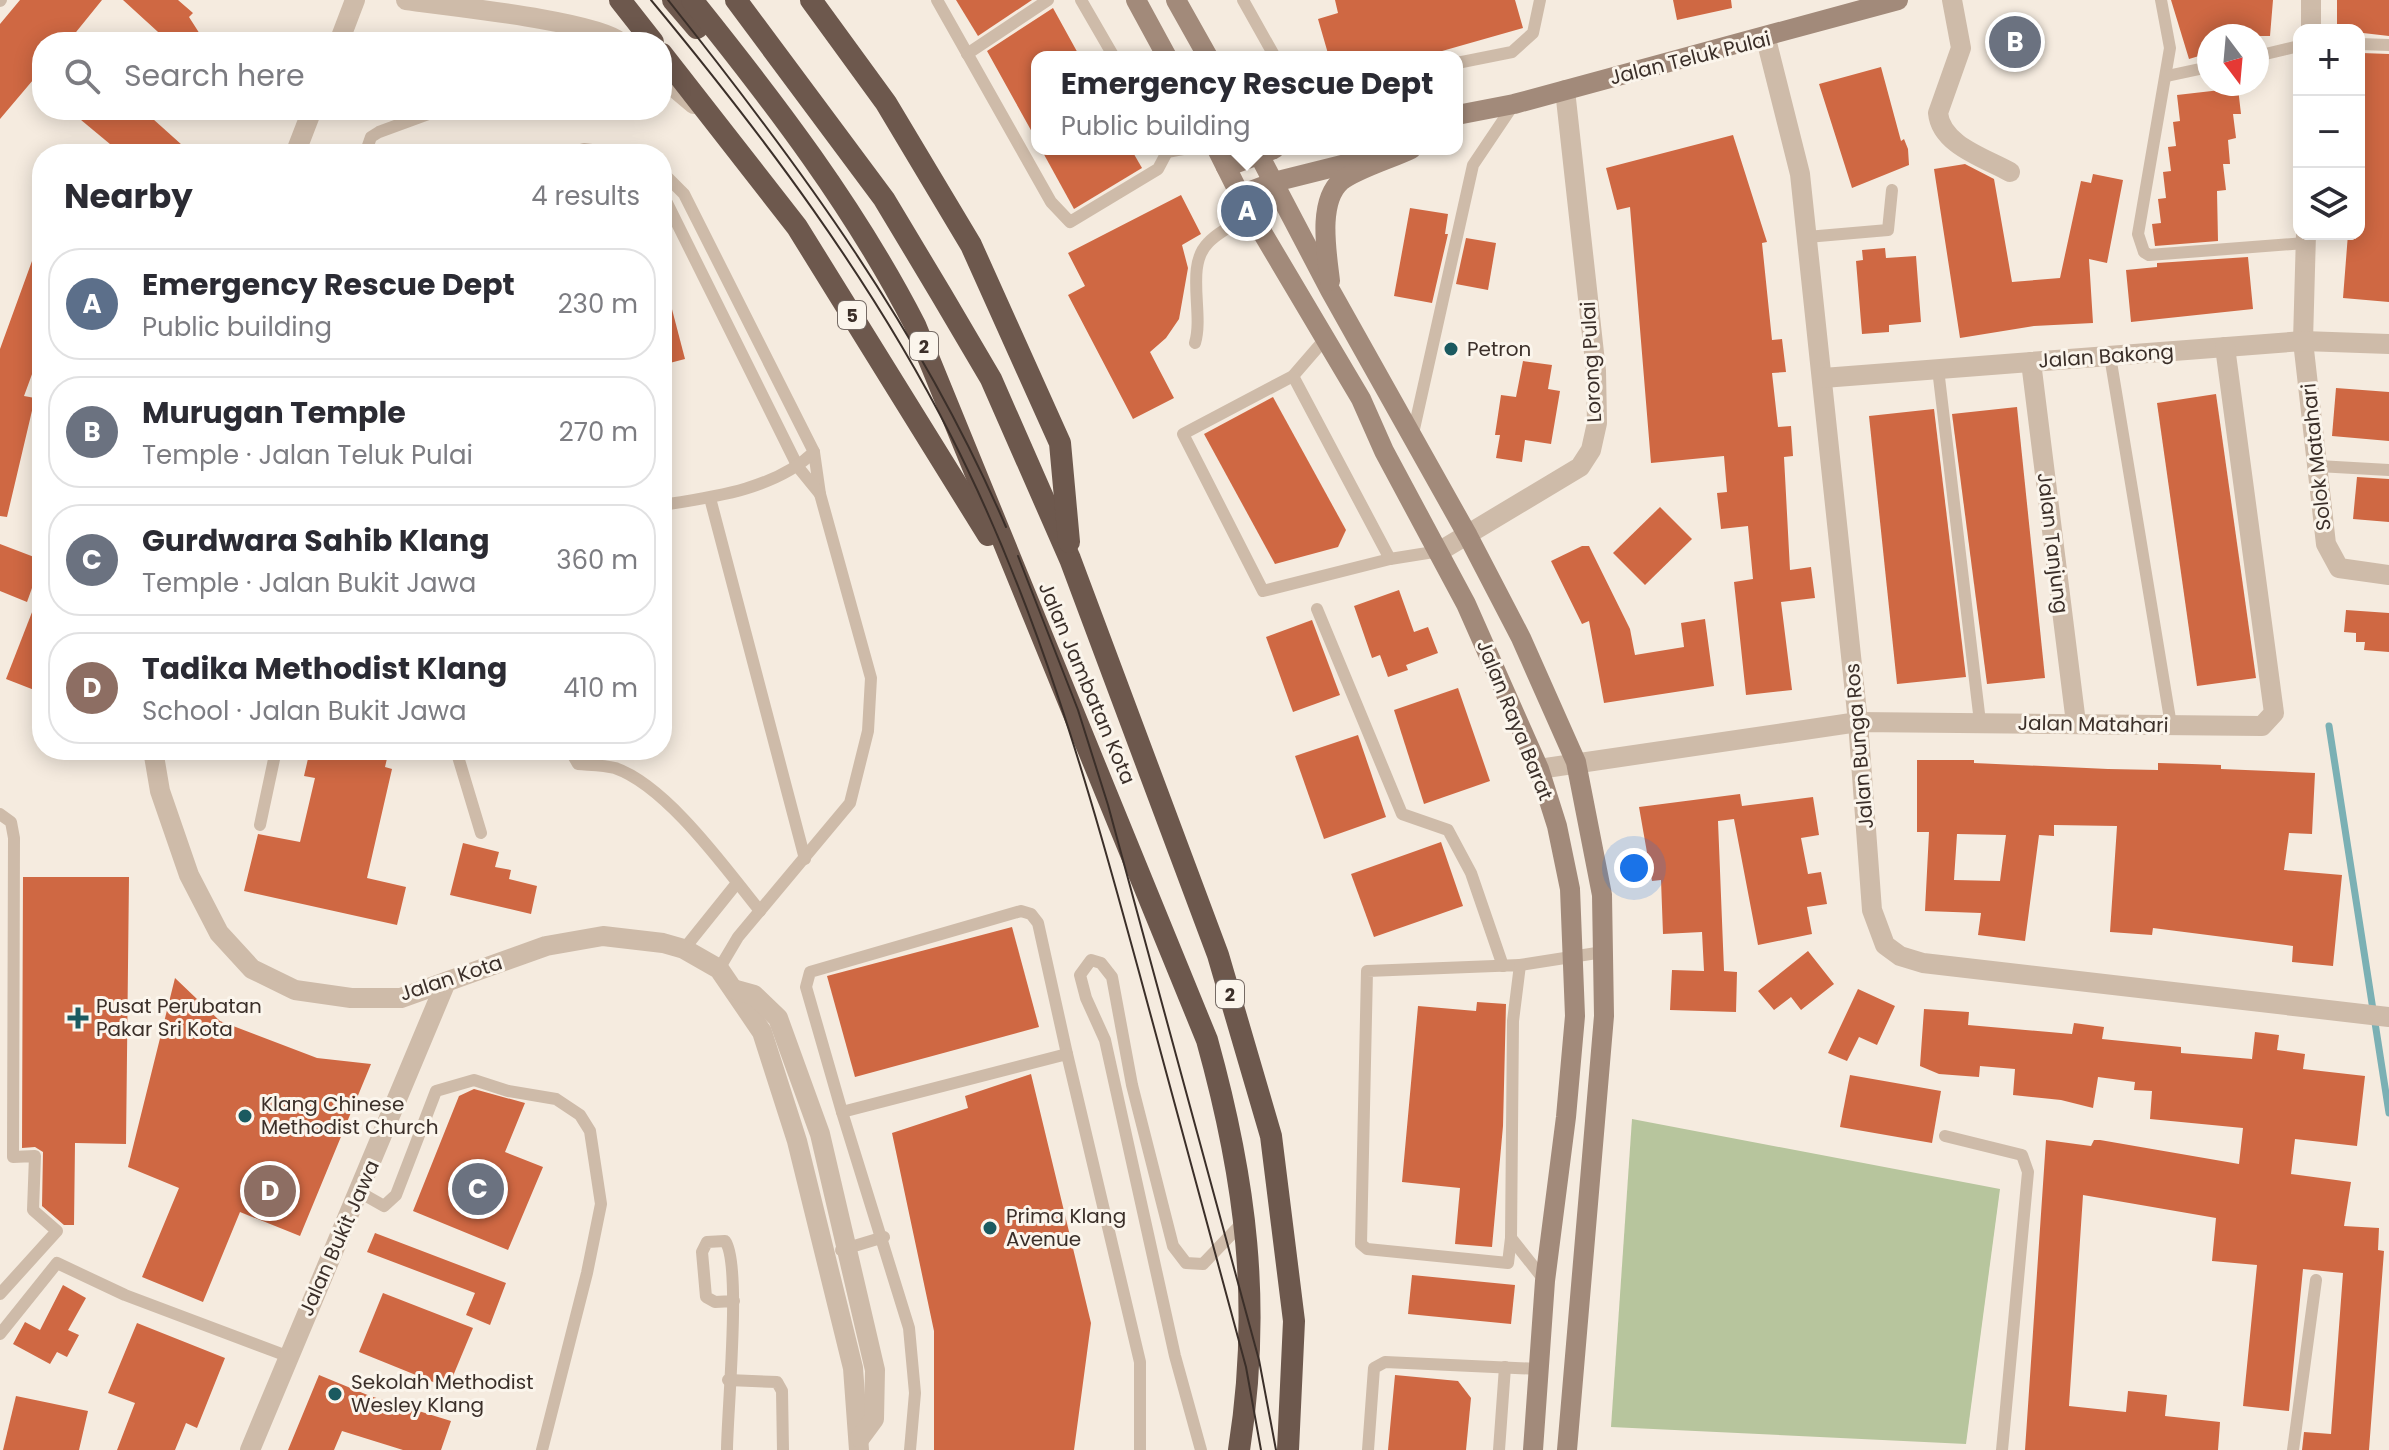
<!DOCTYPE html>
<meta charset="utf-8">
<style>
body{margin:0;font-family:Poppins,sans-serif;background:#f2f2f3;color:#2b2b33}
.controls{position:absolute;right:24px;top:24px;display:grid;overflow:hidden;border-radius:16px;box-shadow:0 4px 20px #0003}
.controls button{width:72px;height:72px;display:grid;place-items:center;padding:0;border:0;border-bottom:2px solid #e1e1e2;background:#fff;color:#2b2b33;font:40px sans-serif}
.compass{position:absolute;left:2197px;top:24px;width:72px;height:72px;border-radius:50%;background:#fff;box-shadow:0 4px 20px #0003;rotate:164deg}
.you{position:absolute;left:1634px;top:868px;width:28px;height:28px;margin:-20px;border:6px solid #fff;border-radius:50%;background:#1a73e8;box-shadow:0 0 0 12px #1a73e833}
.badge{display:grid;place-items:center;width:52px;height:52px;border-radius:50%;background:#db2777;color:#fff;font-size:26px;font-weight:700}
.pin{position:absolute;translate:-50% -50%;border:4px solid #fff;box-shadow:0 2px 8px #0006}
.popup{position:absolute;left:1031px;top:51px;width:432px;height:104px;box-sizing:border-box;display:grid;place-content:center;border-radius:16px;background:#fff;filter:drop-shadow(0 2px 6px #0005);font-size:26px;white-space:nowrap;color:#7c7c81}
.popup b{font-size:30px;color:#2b2b33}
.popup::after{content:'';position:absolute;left:50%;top:100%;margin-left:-16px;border:16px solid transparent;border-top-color:#fff}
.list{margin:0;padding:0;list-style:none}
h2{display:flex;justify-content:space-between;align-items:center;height:104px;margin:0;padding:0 32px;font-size:34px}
h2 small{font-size:26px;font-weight:400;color:#7c7c81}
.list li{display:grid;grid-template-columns:52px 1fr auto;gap:24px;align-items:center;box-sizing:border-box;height:112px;margin:0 16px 16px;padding:0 16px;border:2px solid #e1e1e2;border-radius:32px}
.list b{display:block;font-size:30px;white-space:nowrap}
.list p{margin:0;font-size:26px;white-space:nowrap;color:#7c7c81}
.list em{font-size:26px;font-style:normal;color:#7c7c81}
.icon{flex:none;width:44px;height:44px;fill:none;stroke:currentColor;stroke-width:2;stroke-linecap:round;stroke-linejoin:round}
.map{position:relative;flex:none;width:2389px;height:1450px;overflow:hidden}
.search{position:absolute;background:#fff;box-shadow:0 4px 20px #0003;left:32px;top:32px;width:640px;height:88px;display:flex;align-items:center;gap:20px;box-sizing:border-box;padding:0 28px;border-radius:32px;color:#7c7c81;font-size:30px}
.panel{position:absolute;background:#fff;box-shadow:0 4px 20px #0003;left:32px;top:144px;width:640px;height:616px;border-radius:32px}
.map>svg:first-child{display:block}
</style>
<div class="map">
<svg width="2389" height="1450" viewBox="0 0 2389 1450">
<rect width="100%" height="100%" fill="#f5ebdf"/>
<path fill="#b7c59d" d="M1632 1119 2000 1189 1966 1444 1611 1427Z"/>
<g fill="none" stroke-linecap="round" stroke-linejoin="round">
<path stroke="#7bb0b4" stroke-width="7" d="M2329 726 2389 1113"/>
</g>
<g fill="#cf6843" fill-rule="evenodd">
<path d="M20 0H102L68 42H42V87L33 80 0 119V24Z"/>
<path d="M123 0H178L193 13 189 17 205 42H169Z"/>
<path d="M956 0H1032L978 36Z"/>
<path d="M1335 0H1515L1523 28 1421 57H1329L1318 19 1338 13Z"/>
<path d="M1673 0H1731L1732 8 1677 20Z"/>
<path d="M2171 0H2273L2270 36H2209V53L2189 59Z"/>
<path d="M2337 0H2389V36L2337 30Z"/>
<path d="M1053 8 1080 57H1037V141L987 51Z"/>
<path d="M2362 53 2389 54V302L2343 298 2348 234H2359Z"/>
<path d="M1881 67 1901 141 1904 139 1908 149 1909 165 1852 188 1819 84Z"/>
<path d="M2238 88 2241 114H2233L2236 138 2228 140 2230 164H2223L2226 190 2217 191 2218 241 2155 246 2152 224 2161 223 2158 199 2166 198 2163 172 2171 171 2168 147 2176 146 2173 122 2180 121 2177 95Z"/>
<path d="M69 110H143L192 154H122Z"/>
<path d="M1733 135 1767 242 1762 243 1772 340 1782 339 1786 372 1772 373 1778 427 1791 426 1793 456 1784 457 1790 570 1811 567 1815 598 1781 602 1792 690 1746 695 1734 582 1753 579 1748 526 1721 529 1717 493 1727 492 1724 456 1651 463 1630 207 1617 210 1606 168Z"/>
<path d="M1041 149H1131L1142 168 1074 209Z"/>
<path d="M1965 164 1994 179 2012 282 2060 278 2081 181 2091 183 2093 174 2123 180 2107 263 2089 259 2093 323 2034 326 1960 338 1934 169Z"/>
<path d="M1181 195 1201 234 1182 245 1188 268 1179 319 1166 338 1150 352 1174 398 1133 419 1068 295 1085 286 1068 253Z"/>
<path d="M1410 208 1448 214 1445 234H1448L1432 303 1394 296Z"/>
<path d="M1466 238 1496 243 1488 290 1456 284Z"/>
<path d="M40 239 42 347 24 396 35 398 7 517 0 516V349Z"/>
<path d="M1885 248 1886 258 1916 256 1921 322 1889 325V332L1862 334 1856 261 1863 260 1862 250Z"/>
<path d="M2248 257 2253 309 2131 322 2126 270 2157 267V263Z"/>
<path d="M662 294H668L685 359 662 365Z"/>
<path d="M1523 361 1552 365 1548 389 1560 391 1551 444 1525 440 1522 462 1496 458 1500 435H1495L1501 395 1516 397Z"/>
<path d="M2336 388 2389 392V441L2332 436Z"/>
<path d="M2216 394 2256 678 2197 686 2157 403Z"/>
<path d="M1273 397 1346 530 1338 547 1275 564 1204 434Z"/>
<path d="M2017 407 2045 678 1987 684 1952 414Z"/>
<path d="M1934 409 1966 677 1897 684 1869 416Z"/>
<path d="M2357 477 2389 479V522L2353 519Z"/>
<path d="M1660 507 1692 539 1645 585 1613 553Z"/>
<path d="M0 544 42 560 27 602 0 591Z"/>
<path d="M1582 546H1589L1630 629 1635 655 1684 647 1681 623 1705 619 1714 686 1604 703 1589 621 1582 624 1551 561Z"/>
<path d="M41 589H42V693L6 679Z"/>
<path d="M1399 590 1414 632 1428 627 1438 653 1406 665 1408 670 1388 677 1380 655 1372 658 1354 606Z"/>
<path d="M2346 610 2389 613V652L2364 650 2365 642H2356V633L2344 632Z"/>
<path d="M1312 620 1340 695 1293 712 1266 637Z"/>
<path d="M1458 688 1490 781 1424 804 1394 710Z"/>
<path d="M1358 735 1386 817 1324 839 1295 756Z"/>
<path d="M310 750H389L385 767 392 769 367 878 406 887 397 925 244 891 258 834 300 842 315 778 304 776Z"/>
<path d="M1917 760H1974V763L2108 769 2158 770V763L2192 764 2221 765V769L2315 773 2312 834 2289 833 2284 870 2342 875 2333 966 2292 962 2293 946 2153 928 2152 935 2110 932 2117 826 2054 825V836L2039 835 2025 941 1978 935 1981 913 1925 911 1929 832H1917ZM1957 834 2006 835 2000 881 1954 880Z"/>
<path d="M1740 794 1742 806 1813 797 1819 835 1801 838 1808 874 1821 872 1827 904 1807 907 1812 934 1758 945 1734 819 1718 821 1724 971 1737 972 1736 1012 1670 1010 1672 970 1704 971 1702 932 1663 934 1661 880 1652 881 1639 807Z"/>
<path d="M1441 842 1463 906 1374 937 1351 874Z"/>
<path d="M463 843 499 852 495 867 511 870 509 879 537 886 531 914 450 895Z"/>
<path d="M23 877H129L126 1144 75 1143 74 1225H64L42 1206 43 1152 35 1147 22 1148Z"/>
<path d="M1012 927 1039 1027 855 1077 827 976Z"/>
<path d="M1808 951 1834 984 1801 1010 1791 997 1774 1010 1758 991Z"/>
<path d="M175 978 220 1021 317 1058 371 1064 300 1236 240 1212 203 1302 142 1277 179 1188 128 1167Z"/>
<path d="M1858 989 1895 1006 1877 1045 1859 1037 1847 1061 1828 1053Z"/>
<path d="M1477 1002 1506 1004 1503 1126 1492 1247 1455 1244 1460 1188 1402 1182 1418 1006 1476 1011Z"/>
<path d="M1924 1009 1969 1012 1968 1025 2072 1034 2074 1023 2104 1027 2102 1039 2181 1047V1053L2252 1059 2255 1032 2279 1035 2277 1050 2305 1054 2303 1069 2365 1076 2357 1146 2295 1139 2291 1174 2351 1182 2344 1226 2379 1228 2378 1250 2384 1251 2369 1450H2302L2304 1432 2331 1434 2343 1273 2303 1269 2289 1411 2243 1406 2257 1265 2212 1261 2216 1218 2083 1195 2069 1406 2126 1412 2128 1391 2167 1395 2165 1416 2220 1422 2218 1450H2025L2046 1140 2091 1146 2094 1140H2100L2239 1164 2243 1128 2150 1119 2152 1091 2134 1090 2135 1082 2098 1077 2093 1108 2061 1100 2013 1095 2015 1069 1980 1066 1979 1077 1939 1074 1920 1066Z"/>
<path d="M1031 1074 1091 1323 1074 1450H934V1331L892 1133 968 1108 965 1096Z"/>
<path d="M1850 1075 1941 1091 1932 1143 1840 1127Z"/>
<path d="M474 1089 525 1103 505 1152 543 1167 508 1250 413 1211 459 1096Z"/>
<path d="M375 1233 506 1283 490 1325 466 1315 475 1293 367 1252Z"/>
<path d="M1412 1275 1515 1285 1511 1324 1408 1314Z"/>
<path d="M63 1285 86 1298 68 1330 79 1335 67 1357 57 1352 50 1364 13 1344 25 1322 40 1330Z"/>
<path d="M383 1293 473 1328 448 1388 359 1352Z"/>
<path d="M137 1323 225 1358 197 1428 186 1423 175 1450H117L135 1403 108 1393Z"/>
<path d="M319 1375 370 1396 451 1421 441 1450H403L342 1431 334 1450H288Z"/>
<path d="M1395 1375 1458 1381 1471 1398 1466 1450H1388Z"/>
<path d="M16 1396 88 1411 79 1450H3Z"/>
</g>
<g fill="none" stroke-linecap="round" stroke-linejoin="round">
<g stroke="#cebba9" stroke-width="12">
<path d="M937 0 1051 202 1070 222 1158 169 1167 152"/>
<path d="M1081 0 1114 57"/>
<path d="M1243 0 1275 57"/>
<path d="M2161 0 2170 48 2138 234 2144 252 2149 255 2305 243"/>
<path d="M0 1 1 0"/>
<path d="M2359 44 2389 45"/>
<path d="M967 54 1048 0"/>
<path d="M2257 56 2299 46"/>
<path d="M1457 63 1512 52 1533 33 1540 0"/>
<path d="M2167 76 2209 67"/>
<path d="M1167 152 1183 149"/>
<path d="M365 154 371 137 379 132 439 110"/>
<path d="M566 154 584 149 623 154"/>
<path d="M662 172 684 194 814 452 820 494 871 678 868 731 850 803 738 937 719 969"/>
<path d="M662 193 798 467 820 494"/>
<path d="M1807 237 1888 230 1892 190"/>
<path d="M1325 339 1293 376 1183 434 1263 591 1390 559 1440 551"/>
<path d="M1195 343C1204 313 1185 266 1208 243 1219 231 1237 223 1251 215"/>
<path d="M2110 356 2171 725"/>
<path d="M1938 369 1980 722"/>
<path d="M1293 376 1390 559"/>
<path d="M1412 438 1473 165 1514 104"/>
<path d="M2318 466 2389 470"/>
<path d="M710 498 805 859"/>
<path d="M662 505C714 497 775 489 814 452"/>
<path d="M1317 609 1402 814 1448 830 1471 873 1503 966"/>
<path d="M456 750 481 833"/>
<path d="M570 750 578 764C590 765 604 765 615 768 667 786 726 869 760 911"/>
<path d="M0 814 11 822 14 838 13 1157 35 1156 33 1210 57 1231 0 1294"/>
<path d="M260 825 276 750"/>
<path d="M684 949 737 883"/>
<path d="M1520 965 1513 1021 1511 1238 1508 1263 1367 1249 1361 1244 1367 971Z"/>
<path d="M1520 965 1603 952"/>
<path d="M842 1112 806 987 810 972 1021 911 1031 914 1038 923 1067 1054"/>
<path d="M1945 1136 2022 1155 2028 1172 2002 1450"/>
<path d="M361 1193 384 1206 396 1195 436 1091 474 1080 508 1091 556 1099 580 1115 590 1131 601 1204 587 1273 542 1450"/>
<path d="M1511 1238 1545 1281"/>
<path d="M841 1250 884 1237"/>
<path d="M0 1334 57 1263 125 1295 287 1356"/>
<path d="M728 1380 777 1382 782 1391 783 1450"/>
<path d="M727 1450C727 1413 742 1263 725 1241L707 1242 702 1252 706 1297 715 1302 734 1301"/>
<path d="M910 1450 915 1393 909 1328 842 1112 1067 1054 1140 1362V1450"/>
<path d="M1201 1450 1175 1356 1105 1040 1086 998 1080 975 1091 960 1101 963 1112 977 1132 1085 1173 1246 1186 1263 1203 1264 1245 1220"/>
<path d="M1368 1450 1374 1368 1385 1362 1538 1369"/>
<path d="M1499 1450 1505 1367"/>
<path d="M2293 1450 2316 1280"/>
</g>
<g stroke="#cebba9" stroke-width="20">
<path d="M406 0C448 6 595 21 620 42"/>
<path d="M1952 0 1961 48 1938 113C1941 145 1985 158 2010 172"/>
<path d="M2311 0V30"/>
<path d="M1766 39 1800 174 1858 722 1872 910 1885 945 1900 956 1923 963 2389 1017"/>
<path d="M339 42 355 0"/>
<path d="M662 77 694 104"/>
<path d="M295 154 312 110"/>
<path d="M2306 234 2303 341 2326 544 2339 568 2389 575"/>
<path d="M2031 362 2076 723"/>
<path d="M1823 378 2303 341 2389 344"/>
<path d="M1440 551 1580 467 1591 450 1597 423 1596 371 1565 90"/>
<path d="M153 750 160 791 189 875 219 933 252 969 295 990 351 998H401L546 946 603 936 663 943 684 949 719 969 762 1032 797 1141 853 1368 859 1450"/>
<path d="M1539 769 1858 722 2262 726 2274 713 2225 347"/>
<path d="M736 990 754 995 778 1018 820 1134 875 1370 874 1419 860 1438"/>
<path d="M250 1450 446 982"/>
</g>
<g stroke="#a28a7a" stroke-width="20">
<path d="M1136 0 1167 57"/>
<path d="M1176 0 1208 57"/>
<path d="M1457 115 1514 104 1898 0"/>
<path d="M1217 149 1240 195 1361 399 1384 451 1466 604 1539 769 1557 826 1570 889 1575 1016 1566 1117 1545 1281 1533 1450"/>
<path d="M1256 149 1330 290 1468 536 1521 638 1576 762 1602 895 1604 1016 1567 1450"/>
<path d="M1226 167 1274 149"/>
<path d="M1240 195 1274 182 1370 158"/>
<path d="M1330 281C1327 254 1317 202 1341 181 1356 169 1393 158 1411 149"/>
</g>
<g stroke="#6d584d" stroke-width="22">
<path d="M620 0 653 42"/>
<path d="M673 0 697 28"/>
<path d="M692 0C774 102 855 208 915 325L1207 1040C1246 1180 1262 1305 1239 1450"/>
<path d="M736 0 884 199 941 294 991 379 1070 559 1218 955 1271 1136 1294 1321 1288 1450"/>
<path d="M811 0 886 103 971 245 1060 443 1069 542"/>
<path d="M662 54 797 227 988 535"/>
</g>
<g stroke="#3b2f29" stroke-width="2">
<path d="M651 0C763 135 872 280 951 436 1038 606 1089 789 1139 972 1174 1103 1210 1235 1246 1367L1261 1450"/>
<path d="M668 0C801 167 921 330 1006 527"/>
<path d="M1018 556 1078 710 1108 805 1259 1360 1276 1450"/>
</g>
</g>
<g fill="#1b5a60" stroke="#fbf5ec" stroke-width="3">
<circle cx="1451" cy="349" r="8"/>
<path d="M74 1006h8v8h8v8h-8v8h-8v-8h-8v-8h8z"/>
<circle cx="245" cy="1116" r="8"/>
<circle cx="990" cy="1228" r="8"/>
<circle cx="335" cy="1394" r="8"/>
</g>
<g text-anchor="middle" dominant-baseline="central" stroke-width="6" stroke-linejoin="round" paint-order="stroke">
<g fill="#fbf5ec" stroke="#756a64" stroke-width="2">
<rect x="838" y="301" width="28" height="28" rx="6"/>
<rect x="910" y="332" width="28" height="28" rx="6"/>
<rect x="1216" y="980" width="28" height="28" rx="6"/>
</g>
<g font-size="18" font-weight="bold" fill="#3b2f29">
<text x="852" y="315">5</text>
<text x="924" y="346">2</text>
<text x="1230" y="994">2</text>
</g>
<g font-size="20" fill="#3b2f29" stroke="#fbf5ec">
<text transform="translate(1690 58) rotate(-14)">Jalan Teluk Pulai</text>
<text transform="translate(2106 356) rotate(-4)">Jalan Bakong</text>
<text transform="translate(1591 362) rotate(-93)">Lorong Pulai</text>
<text transform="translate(2316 457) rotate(-96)">Solok Matahari</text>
<text transform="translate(2053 543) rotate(83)">Jalan Tanjung</text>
<text transform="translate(1087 683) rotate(67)">Jalan Jambatan Kota</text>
<text transform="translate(1515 720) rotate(68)">Jalan Raya Barat</text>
<text transform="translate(2093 724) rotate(1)">Jalan Matahari</text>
<text transform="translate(1859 746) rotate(-95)">Jalan Bunga Ros</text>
<text transform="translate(451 978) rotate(-18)">Jalan Kota</text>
<text transform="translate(339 1238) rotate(-66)">Jalan Bukit Jawa</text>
</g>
<g font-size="20" fill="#3b2f29" stroke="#fbf5ec" text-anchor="start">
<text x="1467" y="349">Petron</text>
<text x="96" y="1006">Pusat Perubatan<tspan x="96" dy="23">Pakar Sri Kota</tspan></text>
<text x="261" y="1104">Klang Chinese<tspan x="261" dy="23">Methodist Church</tspan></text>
<text x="1006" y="1216">Prima Klang<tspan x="1006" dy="23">Avenue</tspan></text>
<text x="351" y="1382">Sekolah Methodist<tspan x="351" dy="23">Wesley Klang</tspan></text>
</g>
</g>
</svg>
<div class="controls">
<button>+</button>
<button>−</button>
<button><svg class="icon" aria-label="layers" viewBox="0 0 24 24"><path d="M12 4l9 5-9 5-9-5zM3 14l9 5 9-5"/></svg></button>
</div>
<svg class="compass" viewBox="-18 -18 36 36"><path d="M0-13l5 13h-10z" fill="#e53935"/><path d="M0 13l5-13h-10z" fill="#7c7c81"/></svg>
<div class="you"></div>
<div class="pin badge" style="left:1247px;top:211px;background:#5c6f8a">A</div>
<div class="popup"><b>Emergency Rescue Dept</b>Public building</div>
<div class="pin badge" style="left:2015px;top:42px;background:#6b7280">B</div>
<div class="pin badge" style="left:478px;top:1189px;background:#6b7280">C</div>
<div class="pin badge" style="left:270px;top:1191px;background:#8d6e63">D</div>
<div class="search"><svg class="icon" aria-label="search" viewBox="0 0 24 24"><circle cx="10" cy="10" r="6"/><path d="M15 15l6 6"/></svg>Search here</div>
<section class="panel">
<h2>Nearby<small>4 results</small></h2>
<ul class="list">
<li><span class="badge" style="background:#5c6f8a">A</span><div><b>Emergency Rescue Dept</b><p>Public building</p></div><em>230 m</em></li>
<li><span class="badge" style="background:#6b7280">B</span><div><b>Murugan Temple</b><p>Temple · Jalan Teluk Pulai</p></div><em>270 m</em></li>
<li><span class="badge" style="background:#6b7280">C</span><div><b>Gurdwara Sahib Klang</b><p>Temple · Jalan Bukit Jawa</p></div><em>360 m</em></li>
<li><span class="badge" style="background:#8d6e63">D</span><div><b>Tadika Methodist Klang</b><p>School · Jalan Bukit Jawa</p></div><em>410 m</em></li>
</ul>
</section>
</div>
